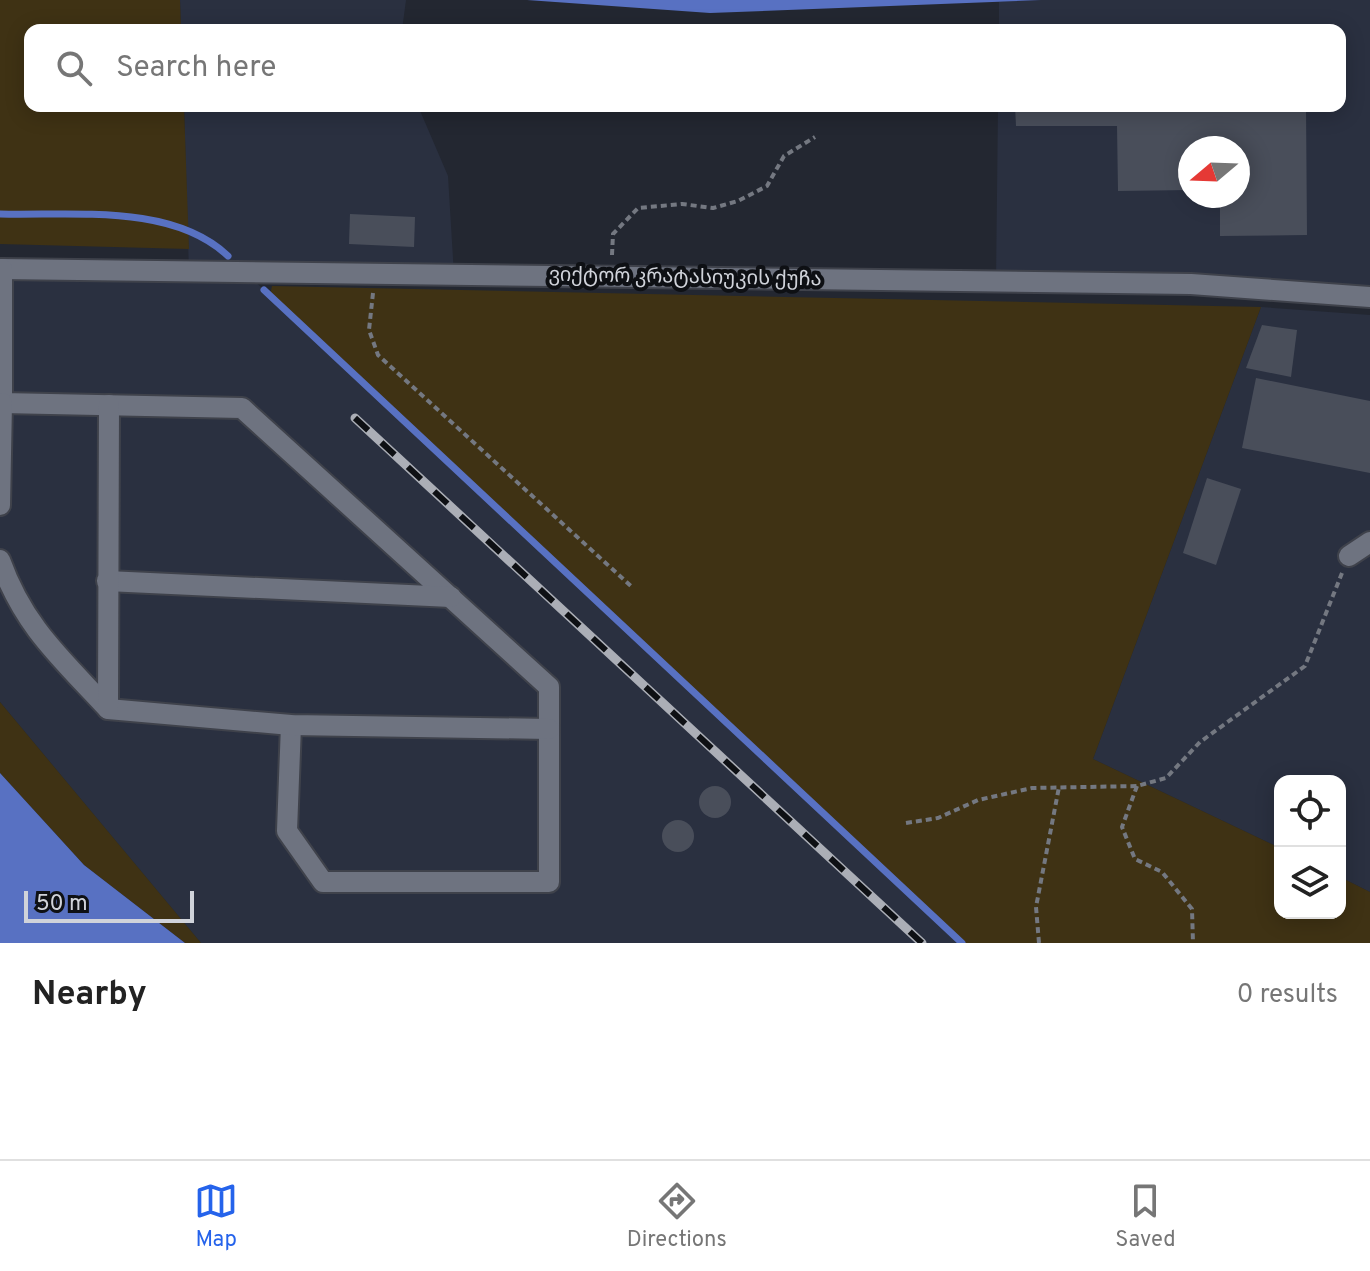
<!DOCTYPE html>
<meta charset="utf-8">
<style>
body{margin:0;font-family:Overpass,"Noto Sans Georgian",sans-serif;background:#f2f2f2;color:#222}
.controls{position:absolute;right:24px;bottom:24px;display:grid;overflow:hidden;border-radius:16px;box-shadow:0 4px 20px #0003}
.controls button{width:72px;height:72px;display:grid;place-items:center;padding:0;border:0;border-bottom:2px solid #e0e0e0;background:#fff;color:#222;font:40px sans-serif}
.compass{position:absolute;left:1178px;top:136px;width:72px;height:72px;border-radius:50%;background:#fff;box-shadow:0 4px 20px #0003;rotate:251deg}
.scale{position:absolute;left:24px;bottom:20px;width:170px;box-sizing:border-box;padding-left:8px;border:4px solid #d0d3da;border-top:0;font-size:22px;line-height:28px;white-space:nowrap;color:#d0d3da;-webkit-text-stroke:6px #0e1014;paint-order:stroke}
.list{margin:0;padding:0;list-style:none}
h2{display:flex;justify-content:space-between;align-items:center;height:104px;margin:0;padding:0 32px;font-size:34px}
h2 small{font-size:26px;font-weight:400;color:#767676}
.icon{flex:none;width:44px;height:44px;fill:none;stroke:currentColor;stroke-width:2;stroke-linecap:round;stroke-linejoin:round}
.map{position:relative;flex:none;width:1370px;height:943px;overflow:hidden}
.search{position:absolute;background:#fff;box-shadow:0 4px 20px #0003;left:24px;right:24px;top:24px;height:88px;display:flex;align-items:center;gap:20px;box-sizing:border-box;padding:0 28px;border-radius:16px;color:#767676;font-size:30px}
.sheet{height:216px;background:#fff}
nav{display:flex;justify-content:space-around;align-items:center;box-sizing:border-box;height:112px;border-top:2px solid #e0e0e0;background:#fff;font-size:22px;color:#767676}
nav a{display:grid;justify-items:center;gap:4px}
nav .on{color:#2563eb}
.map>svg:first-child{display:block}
</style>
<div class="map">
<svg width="1370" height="943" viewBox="0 0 1370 943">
<rect width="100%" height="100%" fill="#232731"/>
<g fill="#2a3040" fill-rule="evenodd">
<path d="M180 0H406L402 30H181Z"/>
<path d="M1041 0H1370V297L996 282 998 106H1340V30H999V2ZM1190 148H1238V196H1190Z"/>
<path d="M184 106H418L448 176 454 275 246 273 962 943H201L0 702V269L189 272Z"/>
<path d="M1261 307 1370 315V892L1340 877V781H1280V848L1093 759Z"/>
</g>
<g fill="#3f3214">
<path d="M0 0H180L181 30H30V106H184L189 249 0 244Z"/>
<path d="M272 286 1261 307 1093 759 1280 848V913H1340V877L1370 892V943H962L270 295Z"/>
<path d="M0 702 201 943H185L84 865 0 773Z"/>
</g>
<g fill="#5871c2">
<path d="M527 0H1041L710 13Z"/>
<path d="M0 773 84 865 185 943H0Z"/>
</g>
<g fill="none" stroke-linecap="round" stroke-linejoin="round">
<g stroke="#5871c2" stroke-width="7">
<path d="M0 214C72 216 172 203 228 256"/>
<path d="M264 290 962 943"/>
</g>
</g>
<g fill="#494e5a">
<path d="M1015 106H1306L1307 235 1220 236V196H1238V148H1190V190L1118 191 1117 126H1016Z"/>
<path d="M350 214 415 217 414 247 349 244Z"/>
<path d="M1262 325 1297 330 1291 377 1246 368Z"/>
<path d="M1256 378 1370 401V473L1242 448Z"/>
<path d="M1207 478 1241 489 1216 565 1183 553Z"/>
<circle cx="715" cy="802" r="16"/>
<circle cx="678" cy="836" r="16"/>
</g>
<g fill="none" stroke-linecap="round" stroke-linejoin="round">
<defs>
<g id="minor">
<path d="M0 269 1191 284 1370 297"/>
<path d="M2 269V403L242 408 549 687V882H323L287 831 291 725"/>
<path d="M0 505 2 403"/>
<path d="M1349 556 1370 542"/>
<path d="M0 560C24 627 61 658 108 709L291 725 549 729"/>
<path d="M107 581 451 597"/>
<path d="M108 709 109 405"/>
</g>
</defs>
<use href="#minor" stroke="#3f424b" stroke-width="24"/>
<g stroke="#747881" stroke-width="4" stroke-dasharray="6 4" stroke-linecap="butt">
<path d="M612 255 613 234 638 208 682 204 713 208 738 201 767 186 784 156 815 137"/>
<path d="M373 293 369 330 378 355 633 588"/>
<path d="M1137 786 1122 827 1135 859 1162 872 1192 909 1193 943"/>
<path d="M906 823 938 818 978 800 1032 788 1137 786 1166 778 1200 742 1305 666 1342 573"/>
<path d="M1039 943 1036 907 1059 787"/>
</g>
<use href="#minor" stroke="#6e7380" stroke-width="20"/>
<defs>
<path id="rail" d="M355 418 922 943"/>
</defs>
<use href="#rail" stroke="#abaeb6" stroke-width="9"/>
<use href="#rail" stroke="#0e1014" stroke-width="6" stroke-dasharray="18" stroke-linecap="butt"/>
</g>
<g text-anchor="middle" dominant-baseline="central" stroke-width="8" stroke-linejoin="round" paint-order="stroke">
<g font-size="20" fill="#d0d3da" stroke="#0e1014">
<text transform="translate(685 278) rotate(1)">ვიქტორ კრატასიუკის ქუჩა</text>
</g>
</g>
</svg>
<div class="controls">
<button><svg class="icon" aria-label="locate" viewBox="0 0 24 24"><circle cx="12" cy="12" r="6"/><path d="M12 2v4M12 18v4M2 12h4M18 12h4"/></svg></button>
<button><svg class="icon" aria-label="layers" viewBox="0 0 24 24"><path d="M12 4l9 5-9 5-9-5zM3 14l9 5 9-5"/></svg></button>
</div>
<svg class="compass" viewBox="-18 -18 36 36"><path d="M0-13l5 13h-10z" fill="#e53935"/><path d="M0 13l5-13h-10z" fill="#767676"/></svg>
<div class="scale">50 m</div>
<div class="search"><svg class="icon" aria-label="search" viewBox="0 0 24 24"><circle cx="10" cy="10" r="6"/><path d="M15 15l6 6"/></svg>Search here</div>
</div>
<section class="sheet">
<h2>Nearby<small>0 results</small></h2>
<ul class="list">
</ul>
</section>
<nav>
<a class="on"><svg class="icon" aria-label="map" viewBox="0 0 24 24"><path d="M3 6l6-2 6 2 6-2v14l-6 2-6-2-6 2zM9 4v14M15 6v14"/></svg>Map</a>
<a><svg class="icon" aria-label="directions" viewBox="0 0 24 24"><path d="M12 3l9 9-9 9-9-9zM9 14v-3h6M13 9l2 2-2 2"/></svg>Directions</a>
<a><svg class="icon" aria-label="saved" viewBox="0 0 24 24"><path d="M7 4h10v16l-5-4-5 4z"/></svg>Saved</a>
</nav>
